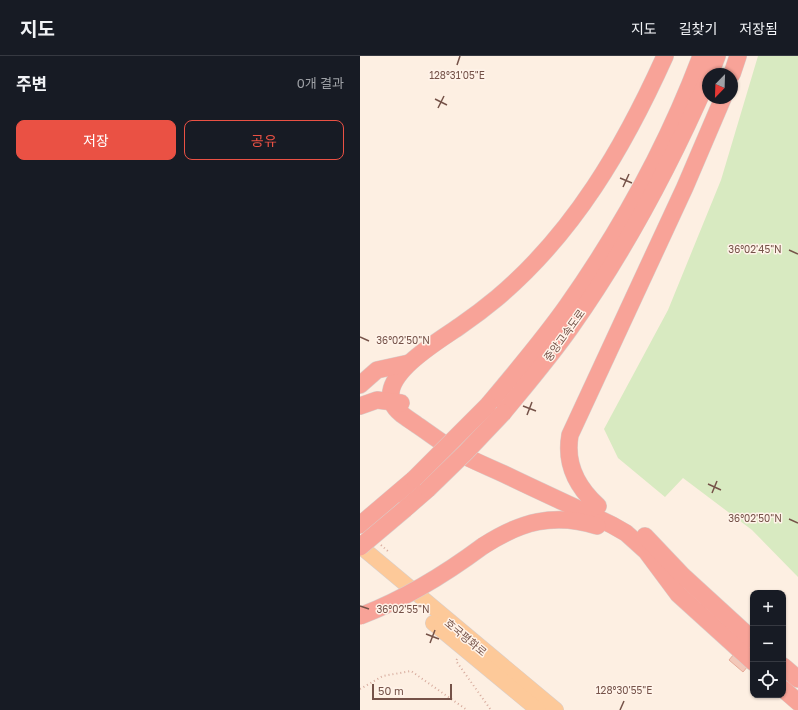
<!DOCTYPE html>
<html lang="ko">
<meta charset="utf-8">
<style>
body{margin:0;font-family:"Golos Text","Noto Sans KR",sans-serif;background:#242831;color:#f1f3f6}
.controls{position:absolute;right:12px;bottom:12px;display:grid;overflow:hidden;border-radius:8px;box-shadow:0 1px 3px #0004}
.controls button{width:36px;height:36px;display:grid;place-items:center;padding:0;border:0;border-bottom:1px solid #363941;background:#171b24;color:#f1f3f6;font:20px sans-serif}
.compass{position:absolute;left:342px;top:12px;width:36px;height:36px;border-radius:50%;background:#171b24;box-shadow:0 1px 3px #0004;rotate:203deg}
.scale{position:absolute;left:12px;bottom:10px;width:80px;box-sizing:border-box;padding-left:4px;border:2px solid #755248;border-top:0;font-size:11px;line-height:14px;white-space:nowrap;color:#755248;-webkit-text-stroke:3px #fff3e9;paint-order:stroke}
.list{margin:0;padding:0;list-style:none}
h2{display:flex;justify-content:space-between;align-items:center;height:52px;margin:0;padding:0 16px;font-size:17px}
h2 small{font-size:13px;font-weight:400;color:#9ea1a6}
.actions{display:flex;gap:8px;padding:12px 16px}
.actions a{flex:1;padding:9px 0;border:1px solid #ea5144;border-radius:8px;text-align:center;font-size:14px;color:#ea5144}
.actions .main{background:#ea5144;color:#fff}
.icon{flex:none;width:22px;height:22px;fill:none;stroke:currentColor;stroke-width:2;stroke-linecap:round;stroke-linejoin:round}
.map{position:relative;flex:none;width:438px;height:654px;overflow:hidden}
header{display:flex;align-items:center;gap:24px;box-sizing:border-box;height:56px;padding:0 20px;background:#171b24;border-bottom:1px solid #363941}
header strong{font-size:19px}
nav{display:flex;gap:22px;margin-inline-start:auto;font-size:14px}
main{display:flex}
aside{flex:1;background:#171b24}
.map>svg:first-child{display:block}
</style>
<header>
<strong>지도</strong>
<nav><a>지도</a><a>길찾기</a><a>저장됨</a></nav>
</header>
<main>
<aside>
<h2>주변<small>0개 결과</small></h2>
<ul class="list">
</ul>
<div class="actions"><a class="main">저장</a><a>공유</a></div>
</aside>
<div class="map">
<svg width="438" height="654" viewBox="0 0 438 654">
<rect width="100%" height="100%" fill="#fdefe2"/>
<path fill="#d8eac1" d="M398 0H438V521L392 474 323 422 305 441 258 402 244 373 308 254 361 124Z"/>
<path fill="#f3c8b9" stroke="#e6ab99" d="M393 575V604L383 616 369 604Z"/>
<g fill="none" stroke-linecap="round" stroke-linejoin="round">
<defs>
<g id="major">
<path d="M0 490 196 654"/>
<path d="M73 567 178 654"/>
</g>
<g id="highway">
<path d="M305 0C264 91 214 177 137 242 125 252 113 261 100 270 82 283 18 319 33 348 37 357 49 363 57 369 69 377 82 387 95 395 111 404 129 411 146 419 181 436 217 452 252 469L266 477 286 495 318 538 393 606"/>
<path d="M350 18 357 0"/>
<path d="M372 18 378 0"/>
<path d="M0 329 17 314 49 307"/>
<path d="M128 349C155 317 183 284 207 250 261 173 308 88 341 0"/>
<path d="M0 350 17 344 41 347"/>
<path d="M143 357C166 329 190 301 211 271 266 193 310 110 348 23"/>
<path d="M238 450C217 431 205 407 210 379L325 131 363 42"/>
<path d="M45 453 68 433"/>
<path d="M0 469 54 423"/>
<path d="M285 480 323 520 393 584"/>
<path d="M123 490C160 466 194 456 237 470"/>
<path d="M423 610 438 623"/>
<path d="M423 633 438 646"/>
</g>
</defs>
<use href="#major" stroke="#d8cfcc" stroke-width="16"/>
<use href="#highway" stroke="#d8cfcc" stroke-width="18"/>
<g stroke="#d7ab9d" stroke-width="2" stroke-dasharray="1 3" stroke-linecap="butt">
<path d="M21 489 30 497"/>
<path d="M97 603 96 605 131 654"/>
<path d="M0 633 23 620 51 615 107 654"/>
</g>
<use href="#major" stroke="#fdc999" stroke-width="15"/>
<use href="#highway" stroke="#f8a398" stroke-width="17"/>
<defs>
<g id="highway-bridge">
<path d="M54 423 128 349"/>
<path d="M68 433 106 396 143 357"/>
<path d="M0 491 45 453"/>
<path d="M0 560C45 543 84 519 123 490"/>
</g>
</defs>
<use href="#highway-bridge" stroke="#d8cfcc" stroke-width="18" stroke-linecap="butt"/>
<use href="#highway-bridge" stroke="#f8a398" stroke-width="17"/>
</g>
<path fill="none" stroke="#755248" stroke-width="1.5" d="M97 9 100 0M75 43 87 49M78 52 84 40M260 122 272 127M263 131 269 118M429 194 438 198M0 281 9 285M163 350 176 355M167 359 172 346M348 428 361 434M352 437 357 425M429 463 438 467M0 550 9 553M66 578 79 583M70 587 75 574M260 654 264 645"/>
<g text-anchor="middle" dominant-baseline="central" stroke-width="3" stroke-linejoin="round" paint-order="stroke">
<g font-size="11" fill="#755248" stroke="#fff3e9">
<text transform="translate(204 279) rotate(-54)">중앙고속도로</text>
<text transform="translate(106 581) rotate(40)">호국평화로</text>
</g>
</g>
<g font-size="10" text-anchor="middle" fill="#755248" stroke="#fff3e9" stroke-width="3" stroke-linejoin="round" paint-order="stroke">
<text x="97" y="23">128°31'05"E</text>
<text x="395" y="197">36°02'45"N</text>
<text x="43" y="288">36°02'50"N</text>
<text x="395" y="466">36°02'50"N</text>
<text x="43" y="557">36°02'55"N</text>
<text x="264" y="638">128°30'55"E</text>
</g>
</svg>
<div class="controls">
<button>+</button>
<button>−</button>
<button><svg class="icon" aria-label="locate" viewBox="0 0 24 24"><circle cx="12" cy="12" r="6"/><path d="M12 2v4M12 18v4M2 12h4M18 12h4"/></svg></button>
</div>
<svg class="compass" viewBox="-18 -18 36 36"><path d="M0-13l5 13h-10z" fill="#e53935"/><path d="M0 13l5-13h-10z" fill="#9ea1a6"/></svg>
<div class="scale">50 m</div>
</div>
</main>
